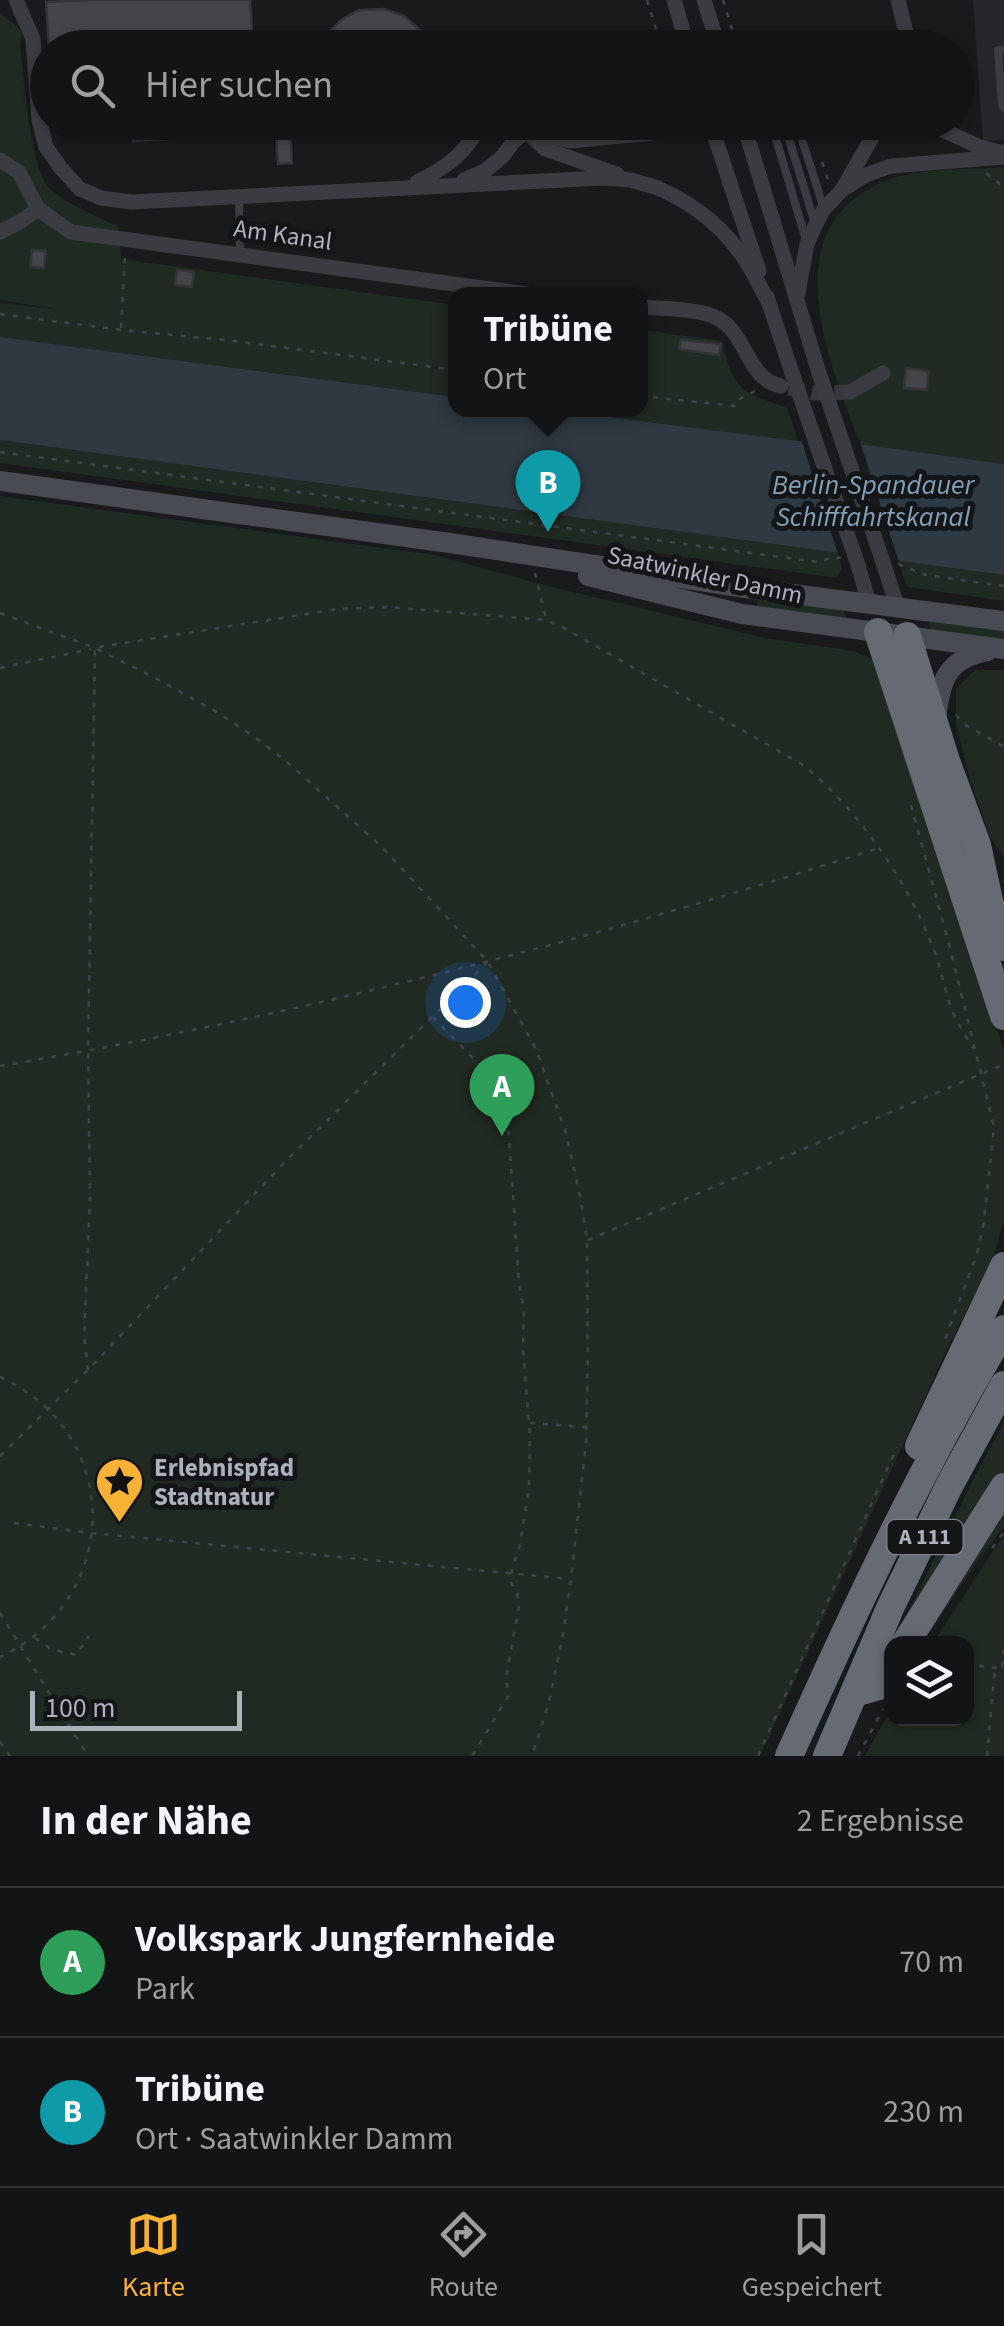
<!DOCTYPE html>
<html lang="de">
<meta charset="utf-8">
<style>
body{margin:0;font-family:"Source Sans 3",sans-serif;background:#202122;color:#f1f3f6}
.controls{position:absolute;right:30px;bottom:30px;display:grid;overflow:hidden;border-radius:20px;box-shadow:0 2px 8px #0004}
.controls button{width:90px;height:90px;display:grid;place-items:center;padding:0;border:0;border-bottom:2px solid #323334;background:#131415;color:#f1f3f6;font:50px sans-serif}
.scale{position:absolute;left:30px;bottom:25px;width:212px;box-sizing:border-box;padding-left:10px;border:5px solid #acb1bc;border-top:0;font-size:28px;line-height:35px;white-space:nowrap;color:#acb1bc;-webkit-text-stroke:8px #141517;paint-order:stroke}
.you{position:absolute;left:465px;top:1002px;width:35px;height:35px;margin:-25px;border:8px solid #fff;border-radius:50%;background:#1a73e8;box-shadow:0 0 0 15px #1a73e833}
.badge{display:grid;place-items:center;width:65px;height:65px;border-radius:50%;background:#f9b135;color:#fff;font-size:32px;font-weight:700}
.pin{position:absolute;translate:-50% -82px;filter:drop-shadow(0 2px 5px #0008)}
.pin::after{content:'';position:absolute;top:52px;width:35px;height:30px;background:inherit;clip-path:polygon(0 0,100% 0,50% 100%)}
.popup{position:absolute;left:448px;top:287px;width:200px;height:130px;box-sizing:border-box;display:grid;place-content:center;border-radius:20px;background:#131415;filter:drop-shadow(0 2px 8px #0005);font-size:32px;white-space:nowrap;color:#9d9ea0}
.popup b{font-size:38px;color:#f1f3f6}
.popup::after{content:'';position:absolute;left:50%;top:100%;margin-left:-20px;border:20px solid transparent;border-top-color:#131415}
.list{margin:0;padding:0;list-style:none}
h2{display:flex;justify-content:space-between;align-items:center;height:130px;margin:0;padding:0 40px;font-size:42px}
h2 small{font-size:32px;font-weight:400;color:#9d9ea0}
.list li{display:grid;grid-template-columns:65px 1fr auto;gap:30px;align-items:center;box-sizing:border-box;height:150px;padding:0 40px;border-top:2px solid #323334}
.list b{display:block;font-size:38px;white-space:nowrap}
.list p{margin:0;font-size:32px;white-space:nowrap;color:#9d9ea0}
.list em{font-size:32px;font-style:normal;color:#9d9ea0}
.icon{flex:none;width:55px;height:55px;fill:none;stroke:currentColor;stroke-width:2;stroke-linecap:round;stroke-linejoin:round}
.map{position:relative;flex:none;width:1004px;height:1756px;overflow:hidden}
.search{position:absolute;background:#131415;box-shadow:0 2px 8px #0004;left:30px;right:30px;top:30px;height:110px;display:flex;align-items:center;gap:25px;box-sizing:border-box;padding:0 35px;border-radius:55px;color:#9d9ea0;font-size:38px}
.sheet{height:430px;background:#131415}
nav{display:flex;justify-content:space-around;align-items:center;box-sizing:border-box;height:140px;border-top:2px solid #323334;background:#131415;font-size:28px;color:#9d9ea0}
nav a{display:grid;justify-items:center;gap:5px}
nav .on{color:#f9b135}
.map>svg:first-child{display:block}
</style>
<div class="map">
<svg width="1004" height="1756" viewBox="0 0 1004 1756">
<rect width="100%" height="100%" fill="#191a1c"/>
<path fill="#252629" d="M973 0H1004V140L983 141Z"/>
<g fill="#212a22">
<path d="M0 13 22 31 20 46C24 78 30 168 50 189 62 201 101 219 118 226L121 259 455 305V397L0 337V303L62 310 0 300Z"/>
<path d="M1004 167V464L860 444C834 375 782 254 855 198 867 189 881 181 896 177 930 168 969 170 1004 167Z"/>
<path d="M641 330 722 341C733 392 741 391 787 408L798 441 553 410H640Z"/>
<path d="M0 440 1004 575V601L907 587 898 561 837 553 842 567 837 578 0 463Z"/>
<path d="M0 496 435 555 544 585 765 638 854 651 878 662 1004 1051V1221L992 1262 948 1347 760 1756H0Z"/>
<path d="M758 596 843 608 846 618 757 606Z"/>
<path d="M928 620 1004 630V640L931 630Z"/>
<path d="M975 670H1004V857L990 837 970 780 956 724V689Z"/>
<path d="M1004 1422V1527L978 1560 922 1643H911L897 1635 974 1478Z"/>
<path d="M1004 1535V1756H865L891 1709 892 1718H966V1644L933 1643Z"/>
</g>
<path fill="#2f3941" d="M0 337 455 397 456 410H553L798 441 860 444 1004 464V575L0 440Z"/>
<path fill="#191a1c" d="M800 436 859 439 900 565 839 557Z"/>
<g fill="#434549" stroke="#333438" stroke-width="2.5">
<path d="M89 0H250L253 48H49L46 2Z"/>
<path d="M384 9 404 16 420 30 398 48H346L327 34 341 20 359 10Z"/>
<path d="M132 122H297L298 132H290L292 163 278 164 276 133 133 141Z"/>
<path d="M32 250 46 251 44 268 30 267Z"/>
<path d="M177 270 194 272 192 287 175 285Z"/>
<path d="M681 340 721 344 719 355 679 349Z"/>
<path d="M906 368 928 371 927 390 904 388Z"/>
</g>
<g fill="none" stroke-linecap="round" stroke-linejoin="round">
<path stroke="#36383c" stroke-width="15" stroke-dasharray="15 8" stroke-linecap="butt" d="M789 388 813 393 850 392"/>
<g stroke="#404348" stroke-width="2.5" stroke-dasharray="5 8" stroke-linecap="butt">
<path d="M647 0 662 48"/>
<path d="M723 0 738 48"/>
<path d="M822 162 829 183"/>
<path d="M986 173 1004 187"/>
<path d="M0 314 121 330 226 340 456 370"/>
<path d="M121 328 125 256"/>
<path d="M640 396 736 406 738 400 757 390"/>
<path d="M0 452 818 562 833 557 841 558"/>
<path d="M898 564 926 575 1004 586"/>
<path d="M535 573 546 619"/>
<path d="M0 613 95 648 155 678 215 711 252 735 287 762 381 846 488 962 536 1049 566 1133 581 1201 587 1240 588 1356 586 1443 571 1579 562 1640 549 1702 532 1756"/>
<path d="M99 647 338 609 388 607 546 620 566 629 803 765C858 809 908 882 933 948 941 967 944 988 951 1008 957 1022 965 1036 974 1049"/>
<path d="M0 668 91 649"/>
<path d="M956 715 964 724 1004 747"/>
<path d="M911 805 949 944 994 1127 984 1221 977 1254 945 1339"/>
<path d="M433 1017 506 1092 519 1283 524 1311 523 1350 530 1437 529 1487 520 1545 511 1574V1583L517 1592 519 1606 506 1678 509 1695 472 1756"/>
<path d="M0 1066C298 1016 591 940 879 848"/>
<path d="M588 1240 1000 1066"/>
<path d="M88 1370 84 1336 90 1199 88 1051 95 649"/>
<path d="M0 1377C124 1433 123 1599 0 1657"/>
<path d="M530 1423 586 1427"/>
<path d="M0 1456 88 1370 285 1162 487 963"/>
<path d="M14 1523 91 1533 569 1579"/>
<path d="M992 1548 1004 1532"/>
<path d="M0 1613 88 1756"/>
<path d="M35 1638 51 1649 76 1655 89 1636"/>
<path d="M966 1664 1004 1669"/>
<path d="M1002 1667 1004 1648"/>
<path d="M0 1742 10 1756"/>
<path d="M758 1756 897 1447"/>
<path d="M858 1756 883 1709"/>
<path d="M987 1756 995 1667"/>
</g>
<g stroke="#3a3c41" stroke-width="8">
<path d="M1004 50H998L1002 105 1004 108"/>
<path d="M771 122 806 240"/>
<path d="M784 123 814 220"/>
<path d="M798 127 824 209"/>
<path d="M239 195 240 254"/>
</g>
<g stroke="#3a3c41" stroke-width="15">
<path d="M16 0 33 39 39 120 46 147 60 167 80 189 101 198 131 202 603 178 631 180 658 188"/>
<path d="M674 0 688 48"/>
<path d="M704 0 719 48"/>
<path d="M898 0 906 32V48"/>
<path d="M517 122 545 149 617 174"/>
<path d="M710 122 759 271"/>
<path d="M743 122 819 373"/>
<path d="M776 122C800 125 822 131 846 122"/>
<path d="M925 122 980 147 1000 152"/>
<path d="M0 160 19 172 38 209 71 232 527 294"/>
<path d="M464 180 485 171 503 156 513 142 525 132H536L570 141 766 122"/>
<path d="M417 182C449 166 465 154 482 122"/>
<path d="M649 185C682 196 717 221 738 250 751 266 760 287 770 305"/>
<path d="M845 188 866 175 891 166 1004 157"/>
<path d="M0 232 23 220 38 209"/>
<path d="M798 293 807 244 816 224 824 209 842 190 881 122"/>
<path d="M767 297 791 370"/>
<path d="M640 307C662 309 700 308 719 319 747 335 747 379 781 386"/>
<path d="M850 392 883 373"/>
<path d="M858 565 869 603"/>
<path d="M886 571 897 606"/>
</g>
<g stroke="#484b51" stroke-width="20">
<path d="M0 481 457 544 746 588 1004 621"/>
<path d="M588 576 742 614 1004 649"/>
<path d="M936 720C940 681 946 659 988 651"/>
</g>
<g stroke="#666a72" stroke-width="28">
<path d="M878 632 1004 1016"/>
<path d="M907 636 946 761 977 845 989 901 1004 947"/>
<path d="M919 1446 1004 1266"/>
<path d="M905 1644 1004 1487"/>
<path d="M854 1693 879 1686 892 1666"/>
<path d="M789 1756C854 1610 922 1466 1004 1329"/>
<path d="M827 1756 891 1606 949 1486 1004 1385"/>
</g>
<g stroke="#3a3c41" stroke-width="15">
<path d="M791 370 858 565"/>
<path d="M819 373 886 571"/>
</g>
</g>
<defs>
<symbol id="sight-pin" viewBox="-11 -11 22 30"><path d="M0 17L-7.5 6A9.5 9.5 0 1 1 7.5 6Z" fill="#f9b135" stroke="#141517"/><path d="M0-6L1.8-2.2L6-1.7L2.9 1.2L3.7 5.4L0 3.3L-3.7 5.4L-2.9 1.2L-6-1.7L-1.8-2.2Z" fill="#111"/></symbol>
</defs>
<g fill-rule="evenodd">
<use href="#sight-pin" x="92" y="1454" width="55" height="75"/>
</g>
<g text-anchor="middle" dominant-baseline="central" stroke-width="10" stroke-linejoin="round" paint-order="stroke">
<rect fill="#141517" stroke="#7e828a" stroke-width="2.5" x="887.5" y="1520" width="75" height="34" rx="8"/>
<g font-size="22" font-weight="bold" fill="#acb1bc">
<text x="925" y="1537">A 111</text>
</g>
<g font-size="25" fill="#acb1bc" stroke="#141517">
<text transform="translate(283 235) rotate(8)">Am Kanal</text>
<text transform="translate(705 575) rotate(12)">Saatwinkler Damm</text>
</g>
<g font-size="25" font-weight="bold" fill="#acb1bc" stroke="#141517" text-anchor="start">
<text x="154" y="1468">Erlebnispfad<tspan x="154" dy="29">Stadtnatur</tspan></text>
</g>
<g font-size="28" font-style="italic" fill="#82a0b8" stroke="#141517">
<text x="873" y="485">Berlin-Spandauer<tspan x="873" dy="32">Schifffahrtskanal</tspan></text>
</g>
</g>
</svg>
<div class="controls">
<button><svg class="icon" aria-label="layers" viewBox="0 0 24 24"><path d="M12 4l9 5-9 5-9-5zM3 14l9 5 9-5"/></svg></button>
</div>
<div class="scale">100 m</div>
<div class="you"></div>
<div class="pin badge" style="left:502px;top:1136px;background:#2e9e5b">A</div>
<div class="pin badge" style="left:548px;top:532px;background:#0f9aa8">B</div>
<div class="popup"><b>Tribüne</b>Ort</div>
<div class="search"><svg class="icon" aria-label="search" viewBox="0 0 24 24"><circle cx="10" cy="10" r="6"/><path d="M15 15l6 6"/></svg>Hier suchen</div>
</div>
<section class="sheet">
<h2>In der Nähe<small>2 Ergebnisse</small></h2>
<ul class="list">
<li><span class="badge" style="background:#2e9e5b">A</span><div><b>Volkspark Jungfernheide</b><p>Park</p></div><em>70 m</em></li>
<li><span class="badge" style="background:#0f9aa8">B</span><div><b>Tribüne</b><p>Ort · Saatwinkler Damm</p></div><em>230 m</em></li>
</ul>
</section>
<nav>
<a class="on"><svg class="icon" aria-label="map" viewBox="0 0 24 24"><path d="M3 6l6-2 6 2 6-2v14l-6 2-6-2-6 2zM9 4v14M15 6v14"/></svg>Karte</a>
<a><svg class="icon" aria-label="directions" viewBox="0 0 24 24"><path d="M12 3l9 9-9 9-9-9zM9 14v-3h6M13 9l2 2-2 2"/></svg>Route</a>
<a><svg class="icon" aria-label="saved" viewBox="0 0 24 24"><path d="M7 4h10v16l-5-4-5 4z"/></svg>Gespeichert</a>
</nav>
